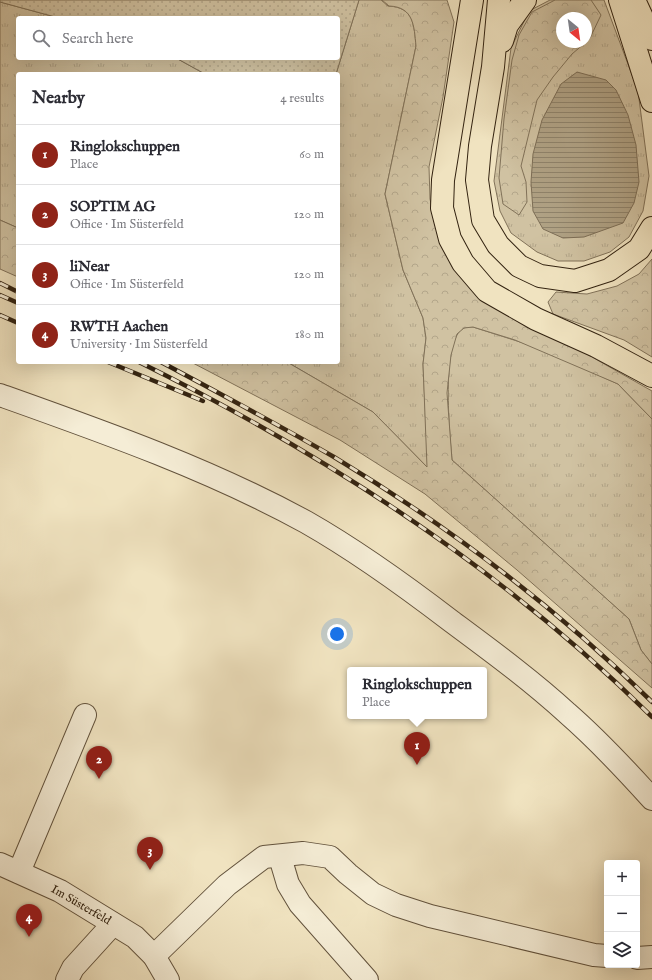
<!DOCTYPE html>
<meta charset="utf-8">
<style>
body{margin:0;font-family:"IM FELL English",serif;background:#f2f2f3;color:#2b2b33}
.controls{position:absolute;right:12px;bottom:12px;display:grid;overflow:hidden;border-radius:4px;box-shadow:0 4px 16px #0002}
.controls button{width:36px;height:36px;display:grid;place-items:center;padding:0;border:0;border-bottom:1px solid #e1e1e2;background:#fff;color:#2b2b33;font:20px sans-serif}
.compass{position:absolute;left:556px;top:12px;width:36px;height:36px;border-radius:50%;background:#fff;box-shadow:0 4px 16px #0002;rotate:151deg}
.you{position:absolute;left:337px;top:634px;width:14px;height:14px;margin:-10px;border:3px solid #fff;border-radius:50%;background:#1a73e8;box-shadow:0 0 0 6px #1a73e833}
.badge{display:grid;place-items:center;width:26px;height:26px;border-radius:50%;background:#8f2418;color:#fff;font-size:13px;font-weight:700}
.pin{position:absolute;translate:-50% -33px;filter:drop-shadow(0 1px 2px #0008)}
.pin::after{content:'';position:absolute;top:21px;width:14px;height:12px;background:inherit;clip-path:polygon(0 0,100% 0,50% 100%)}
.popup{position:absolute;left:347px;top:667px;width:140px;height:52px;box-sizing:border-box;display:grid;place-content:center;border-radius:4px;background:#fff;filter:drop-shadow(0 1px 3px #0005);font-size:13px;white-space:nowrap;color:#7c7c81}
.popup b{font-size:15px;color:#2b2b33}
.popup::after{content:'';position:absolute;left:50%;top:100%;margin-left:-8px;border:8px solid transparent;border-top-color:#fff}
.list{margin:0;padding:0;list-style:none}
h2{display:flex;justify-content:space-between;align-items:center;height:52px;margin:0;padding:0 16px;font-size:17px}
h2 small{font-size:13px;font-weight:400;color:#7c7c81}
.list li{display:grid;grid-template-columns:26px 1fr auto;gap:12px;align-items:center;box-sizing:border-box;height:60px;padding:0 16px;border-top:1px solid #e1e1e2}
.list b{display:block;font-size:15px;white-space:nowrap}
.list p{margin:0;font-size:13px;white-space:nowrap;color:#7c7c81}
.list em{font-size:13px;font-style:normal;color:#7c7c81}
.icon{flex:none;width:22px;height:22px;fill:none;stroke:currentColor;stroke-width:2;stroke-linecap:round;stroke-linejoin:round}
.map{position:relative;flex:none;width:652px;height:980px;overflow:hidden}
.search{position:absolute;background:#fff;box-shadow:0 4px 16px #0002;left:16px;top:16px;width:324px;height:44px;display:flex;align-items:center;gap:10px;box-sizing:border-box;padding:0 14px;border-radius:4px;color:#7c7c81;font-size:15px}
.panel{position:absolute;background:#fff;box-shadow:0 4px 16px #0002;left:16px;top:72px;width:324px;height:292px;border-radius:4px}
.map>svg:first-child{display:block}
</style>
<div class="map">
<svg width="652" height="980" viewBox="0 0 652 980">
<defs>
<pattern id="grass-tufts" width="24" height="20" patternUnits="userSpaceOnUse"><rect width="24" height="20" fill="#d0c2a2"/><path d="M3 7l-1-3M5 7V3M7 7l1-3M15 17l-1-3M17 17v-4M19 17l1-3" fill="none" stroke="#b3a68a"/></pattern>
<pattern id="forest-crowns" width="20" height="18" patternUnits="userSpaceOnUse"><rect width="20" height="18" fill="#d0c2a2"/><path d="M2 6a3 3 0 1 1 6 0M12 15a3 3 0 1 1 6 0" fill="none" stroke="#b3a68a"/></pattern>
<pattern id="park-dots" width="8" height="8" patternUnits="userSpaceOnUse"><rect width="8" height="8" fill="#d0c2a2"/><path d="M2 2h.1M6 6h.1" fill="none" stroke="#b3a68a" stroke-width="1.8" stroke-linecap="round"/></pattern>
<pattern id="water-rules" width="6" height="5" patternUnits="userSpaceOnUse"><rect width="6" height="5" fill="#afa184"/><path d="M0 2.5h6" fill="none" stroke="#8f836b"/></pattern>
</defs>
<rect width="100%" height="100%" fill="#f0e3c0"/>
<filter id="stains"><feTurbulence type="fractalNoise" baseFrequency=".005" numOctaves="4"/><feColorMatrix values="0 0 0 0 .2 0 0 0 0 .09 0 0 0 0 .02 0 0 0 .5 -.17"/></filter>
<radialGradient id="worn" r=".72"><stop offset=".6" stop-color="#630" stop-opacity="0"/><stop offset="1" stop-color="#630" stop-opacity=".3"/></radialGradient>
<g fill="url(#grass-tufts)" stroke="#817259" fill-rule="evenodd">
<path d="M359 0H381L388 6C414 7 414 25 416 46L385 194 403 270 423 318 426 338 423 364 428 468 373 412 287 362H338V74H336Z"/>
<path d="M550 0H604L638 91 649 176 643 211 629 237 610 252 584 261H558L537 252 511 233 500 211 494 181 511 48 529 11ZM562 18H586V42H562Z"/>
<path d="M0 2 59 18H18V58H176L205 74H18V228L0 220Z"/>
<path d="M473 327 539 348 618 384 652 419V664L641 650 629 619 452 460C450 437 440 339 464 328 466 327 471 327 473 327Z"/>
</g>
<g fill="url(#forest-crowns)" stroke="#817259">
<path d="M382 0H447L454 22 443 97 429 167 430 199 438 237 450 261 471 289 485 302 569 344 652 391V419L618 384 515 340 473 327 464 328 457 334 451 355 447 393 452 460 629 619 641 650 652 664V688L517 570 425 494 340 440 191 362H287L373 412 427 467 423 364 426 338 423 318 403 270 385 194 416 46C414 26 414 7 389 6Z"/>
<path d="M555 0H591L601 15 590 38 586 42V18H562V42H586L572 54 553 77 537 100 521 166 526 182 527 202 519 215 503 204 499 178 504 119 512 60 519 35 532 12Z"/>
<path d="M0 220 18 228V277L0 269Z"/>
<path d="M652 259V357L624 340 553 314 548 302 556 292 587 294 617 286 639 274Z"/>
</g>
<path fill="url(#park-dots)" stroke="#817259" d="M0 0H359L336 74H205L176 58H338V18H59L0 2Z"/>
<path fill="url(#water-rules)" stroke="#7d6e56" d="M577 72 606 80 616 90 628 115 636 145 639 182 634 203 623 223 584 237 563 238 543 229 533 211 531 182 533 154 542 120 561 84Z"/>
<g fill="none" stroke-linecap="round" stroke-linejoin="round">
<defs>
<g id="minor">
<path d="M0 395C104 432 209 469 306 522 357 551 404 585 451 621 490 650 531 680 567 713 598 740 625 769 652 799"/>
<path d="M280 857 288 884 300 904 367 980"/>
<path d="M0 864 60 891 135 937 154 956 168 980"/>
<path d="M19 872 85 715"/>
<path d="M154 956 227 885 264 857 303 853 330 857 348 874 373 894 396 905 430 916 594 955 607 956"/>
<path d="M637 958 652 957"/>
<path d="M67 980 73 968 113 924"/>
</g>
<g id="highway">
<path d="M472 0 443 180 442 208 450 239 463 263 487 291 536 319 596 346 652 376"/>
<path d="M499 0 493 67 480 146 477 180 483 220 498 245 519 266 540 276 575 281 609 270 639 249 652 228"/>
<path d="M620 0 652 101"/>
<path d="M634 0 652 39"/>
<path d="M502 41 507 25 525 0"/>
</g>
</defs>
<use href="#minor" stroke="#62523c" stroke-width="24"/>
<use href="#highway" stroke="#322210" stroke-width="24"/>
<use href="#minor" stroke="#f5edd6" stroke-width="22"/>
<use href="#highway" stroke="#f0e3c0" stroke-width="22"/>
<defs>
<g id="rail">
<path d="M0 283 18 292"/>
<path d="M0 295 18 303"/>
<path d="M0 315 18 323"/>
<path d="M108 362 203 401"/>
<path d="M139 362C325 454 504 570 652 717"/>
<path d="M161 362C219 393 277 424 334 457 448 526 557 608 652 702"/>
</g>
</defs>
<use href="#rail" stroke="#322210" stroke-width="4.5"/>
<use href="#rail" stroke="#f5edd6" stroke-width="3" stroke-dasharray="9" stroke-linecap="butt"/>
</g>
<g text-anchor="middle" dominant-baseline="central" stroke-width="4" stroke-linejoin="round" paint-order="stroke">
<g font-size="12" fill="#322210" stroke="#f5edd6">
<text transform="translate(81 905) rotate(30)">Im Süsterfeld</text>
</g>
</g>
<rect width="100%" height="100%" filter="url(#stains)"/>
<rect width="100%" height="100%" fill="url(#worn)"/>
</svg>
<div class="controls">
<button>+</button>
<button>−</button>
<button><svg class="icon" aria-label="layers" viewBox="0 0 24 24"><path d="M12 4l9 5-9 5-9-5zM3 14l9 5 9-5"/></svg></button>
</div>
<svg class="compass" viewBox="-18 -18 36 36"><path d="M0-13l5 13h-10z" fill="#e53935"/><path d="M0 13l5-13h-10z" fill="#7c7c81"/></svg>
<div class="you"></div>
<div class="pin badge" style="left:417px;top:765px">1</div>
<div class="popup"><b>Ringlokschuppen</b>Place</div>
<div class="pin badge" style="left:99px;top:779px">2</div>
<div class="pin badge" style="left:150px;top:870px">3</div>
<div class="pin badge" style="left:29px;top:937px">4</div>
<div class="search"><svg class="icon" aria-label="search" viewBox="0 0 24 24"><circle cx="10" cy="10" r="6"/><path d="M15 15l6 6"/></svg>Search here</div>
<section class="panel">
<h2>Nearby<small>4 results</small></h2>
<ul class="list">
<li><span class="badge">1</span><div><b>Ringlokschuppen</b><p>Place</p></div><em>60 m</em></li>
<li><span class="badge">2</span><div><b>SOPTIM AG</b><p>Office · Im Süsterfeld</p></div><em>120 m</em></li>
<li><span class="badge">3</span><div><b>liNear</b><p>Office · Im Süsterfeld</p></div><em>120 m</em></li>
<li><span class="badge">4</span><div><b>RWTH Aachen</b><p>University · Im Süsterfeld</p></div><em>180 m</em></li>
</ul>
</section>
</div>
